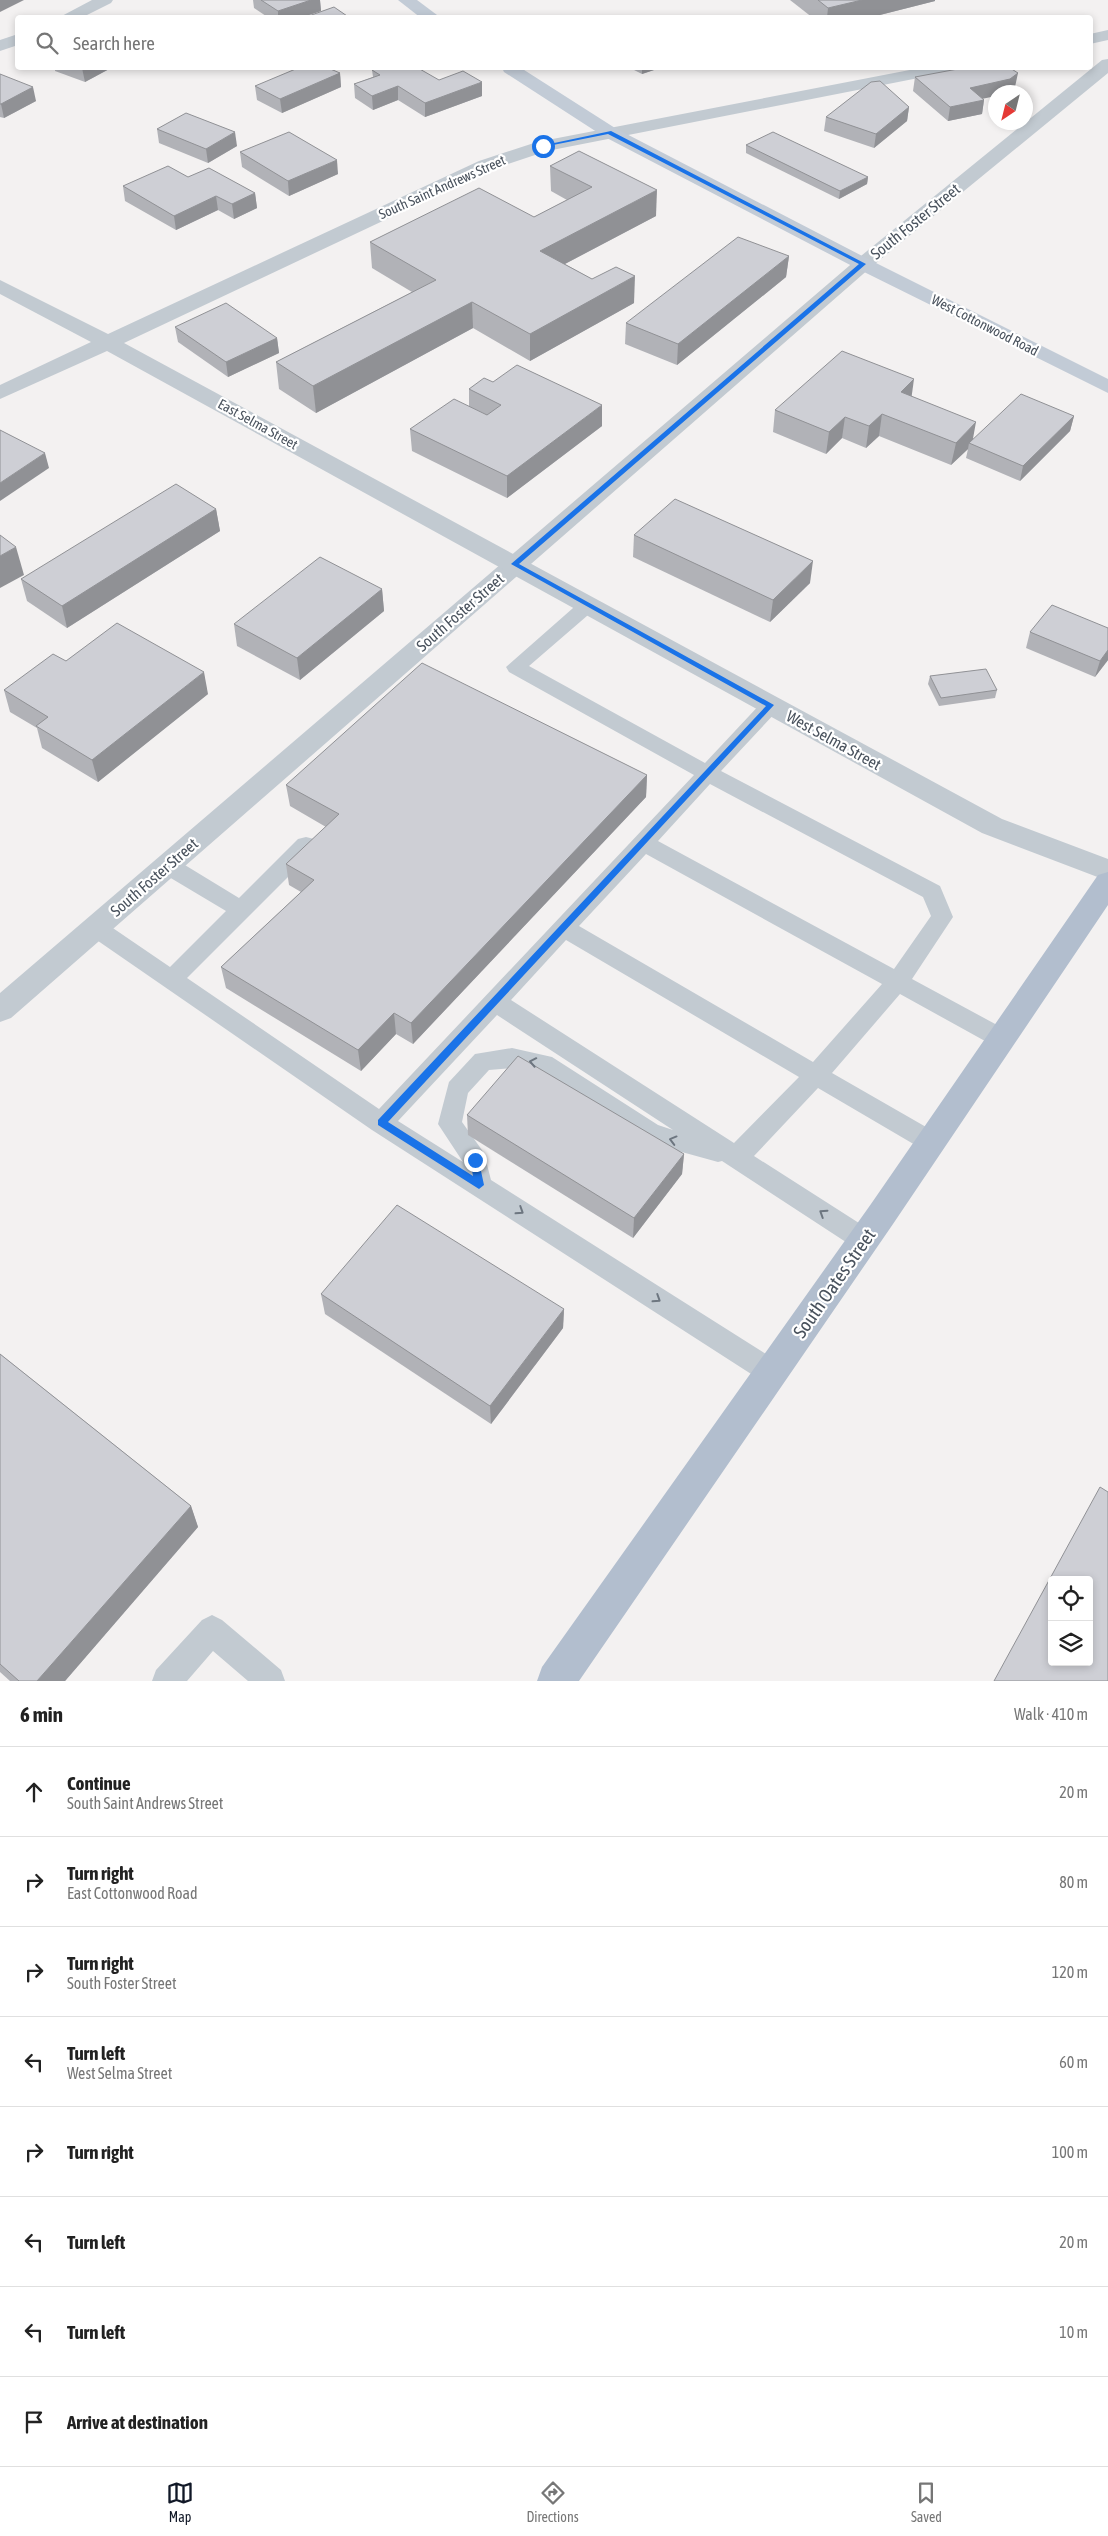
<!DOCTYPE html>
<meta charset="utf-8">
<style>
body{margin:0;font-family:"Asap Condensed",sans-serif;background:#f2f2f2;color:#222}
.controls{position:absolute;right:15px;bottom:15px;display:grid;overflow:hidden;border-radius:5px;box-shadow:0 2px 8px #0003}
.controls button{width:45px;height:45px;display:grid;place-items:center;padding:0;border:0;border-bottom:1px solid #e0e0e0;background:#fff;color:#222;font:25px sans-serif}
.compass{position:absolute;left:988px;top:85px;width:45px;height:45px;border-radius:50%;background:#fff;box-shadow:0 2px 8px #0003;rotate:215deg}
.stop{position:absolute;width:15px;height:15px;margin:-11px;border:4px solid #1a73e8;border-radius:50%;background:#fff}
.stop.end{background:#1a73e8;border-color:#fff;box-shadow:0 1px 5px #0008}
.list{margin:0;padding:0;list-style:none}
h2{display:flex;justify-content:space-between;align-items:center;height:65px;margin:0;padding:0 20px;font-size:21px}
h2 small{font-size:16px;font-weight:400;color:#767676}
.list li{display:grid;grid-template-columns:32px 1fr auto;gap:15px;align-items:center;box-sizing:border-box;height:90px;padding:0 20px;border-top:1px solid #e0e0e0}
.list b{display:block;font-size:19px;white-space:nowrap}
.list p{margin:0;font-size:16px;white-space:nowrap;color:#767676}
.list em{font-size:16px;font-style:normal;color:#767676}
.icon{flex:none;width:28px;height:28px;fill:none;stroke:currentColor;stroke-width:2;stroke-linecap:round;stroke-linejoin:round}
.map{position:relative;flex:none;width:1108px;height:1681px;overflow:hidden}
.search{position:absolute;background:#fff;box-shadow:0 2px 8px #0003;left:15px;right:15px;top:15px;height:55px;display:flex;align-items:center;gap:12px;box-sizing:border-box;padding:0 18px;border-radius:5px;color:#767676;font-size:19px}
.sheet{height:785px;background:#fff}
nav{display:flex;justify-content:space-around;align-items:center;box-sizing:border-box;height:70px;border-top:1px solid #e0e0e0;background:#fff;font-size:14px;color:#767676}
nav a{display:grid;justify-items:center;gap:2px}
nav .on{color:#111827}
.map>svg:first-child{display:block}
</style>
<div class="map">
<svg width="1108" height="1681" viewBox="0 0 1108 1681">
<rect width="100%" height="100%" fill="#f3f1f1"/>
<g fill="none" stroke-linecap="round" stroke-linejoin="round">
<g fill="#c2cad1" fill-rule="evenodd">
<path d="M588 599 595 601 597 605 595 609 529 666 705 763 764 700 771 698 778 700 781 705 778 710 721 771 940 886 953 917 912 979 1010 1032 1014 1039 1010 1046 1002 1048 994 1046 900 994 832 1073 940 1135 943 1142 940 1149 931 1152 922 1149 818 1088 754 1156 873 1232 877 1240 873 1248 864 1251 855 1248 722 1161 718 1162 642 1141 538 1073 512 1068 489 1070 468 1093 462 1122 484 1153 491 1180 780 1363 784 1372 780 1381 771 1384 762 1381 372 1130 88 934 85 928 88 922 96 919 104 922 170 967 226 911 159 871 156 865 159 859 167 857 175 859 239 898 298 839 306 837 314 839 317 845 314 851 187 978 379 1109 694 775 509 672 506 667 581 601ZM710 784 923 897 931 916 894 969 658 841ZM646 854 882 984 813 1062 579 926ZM566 940 799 1077 734 1143 511 1000ZM497 1015 673 1130 658 1125 552 1057 512 1048 475 1054 449 1082 438 1124 463 1162 398 1121Z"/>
<path d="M212 1615 222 1620 281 1670 285 1681H248L213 1651 187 1681H152L156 1670 202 1620Z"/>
</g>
<g fill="#c2cad1" fill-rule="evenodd">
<path d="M92 0H113L111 3 81 18H58Z"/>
<path d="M18 34V45L0 51V40Z"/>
<path d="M1108 59V73L870 268 11 1018 0 1022V993L856 260 1102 60Z"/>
</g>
<g fill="#c2cad1" fill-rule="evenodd">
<path d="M1108 30V40L1090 44V34Z"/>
<path d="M920 68H953L950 72 944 73 547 151 493 169 124 343 1002 819 1108 859V881L982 833 107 351 0 399V385L91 342 0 294V280L108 334 479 161 537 142Z"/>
</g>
<g fill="#c2cbd6" fill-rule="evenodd">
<path d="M398 0H417L441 18H421Z"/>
<path d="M502 68H521L615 128 870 260 1108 379V393L856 268 603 136 504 72Z"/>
</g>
<path fill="#b2bece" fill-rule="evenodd" d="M1108 872V905L893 1224 579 1681H537L542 1667 871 1204 1098 875Z"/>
</g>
<g fill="#b1b2b7">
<path d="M253 0H320L321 11 300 18H269L254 8Z"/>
<path d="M790 0H935V1L868 18H813Z"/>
<path d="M55 68H111L85 82 55 71Z"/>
<path d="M630 68H660L642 74Z"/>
<path d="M372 70 439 80 482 96 425 117 398 100 373 110 355 98 354 84 373 77Z"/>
<path d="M340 73 341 87 282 113 257 100 255 86Z"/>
<path d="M0 74 36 101 4 118 0 117Z"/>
<path d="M915 77 1015 87 1009 92H996L983 98 984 100 982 114 948 121 913 91Z"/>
<path d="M909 107 907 121 874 148 824 131 826 117Z"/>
<path d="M157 129 237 146 208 163 159 143Z"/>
<path d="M746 145 868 177 867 184 839 199 746 153Z"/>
<path d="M240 152 338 174 289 196 242 167Z"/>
<path d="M550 166 656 216 565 264 634 303 530 361 473 328 316 413 279 389 276 362 412 292 372 268 370 242 534 217 567 200 551 191Z"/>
<path d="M188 177 255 193 257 208 234 219 218 210 176 230 125 201 123 186Z"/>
<path d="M789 256 786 277 677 365 625 344 626 323Z"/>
<path d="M175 327 277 338 279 353 228 377 178 342Z"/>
<path d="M493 382 602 426 507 498 412 451 410 429 469 406V389Z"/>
<path d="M911 397 973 439 1074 416 1070 431 1020 481 966 458 968 449 951 465 879 436 866 448 842 438 826 454 773 432 775 410Z"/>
<path d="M216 509 220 531 67 628 27 601 21 579Z"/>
<path d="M634 535 810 583 770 622 633 557Z"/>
<path d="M382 589 384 611 300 680 237 646 234 624Z"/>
<path d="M1108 628V660L1095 677 1026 648 1030 632Z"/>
<path d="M66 661 208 694 98 782 42 748 37 728 10 712 4 690Z"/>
<path d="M930 676 997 690 995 698 939 706 928 684Z"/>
<path d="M647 775 646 797 413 1044 396 1034 361 1071 226 988 221 967 301 892 289 885 286 864 326 827 290 806 286 785Z"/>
<path d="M467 1115 684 1154 682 1174 633 1238 468 1135Z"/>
<path d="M321 1294 564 1309 563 1328 491 1424 325 1314Z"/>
<path d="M0 1354 191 1506 198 1527 65 1681H10L0 1672Z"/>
</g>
<g fill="#909195">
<path d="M0 0H24L0 12Z"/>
<path d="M311 0H320L321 11 300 18H278V11Z"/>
<path d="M862 0H935V1L868 18H827L828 8Z"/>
<path d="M82 68H111L85 82Z"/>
<path d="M642 68H660L642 74Z"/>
<path d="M340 73 341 87 282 113 280 99Z"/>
<path d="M1018 73 1015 87 1009 92H996V96L967 102 970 88Z"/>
<path d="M482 82V96L425 117V103Z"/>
<path d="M398 86V100L373 110 372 96Z"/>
<path d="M33 87 36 101 4 118 1 104Z"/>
<path d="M984 100 982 114 948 121 950 107Z"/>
<path d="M909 107 907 121 874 148 876 134Z"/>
<path d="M235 132 237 146 208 163 206 149Z"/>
<path d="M337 160 338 174 289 196 288 181Z"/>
<path d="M868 177 867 184 839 199 840 191Z"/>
<path d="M657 190 656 216 540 277V251Z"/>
<path d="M255 193 257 208 234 219 232 204Z"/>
<path d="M216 196 218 210 176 230 174 216Z"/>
<path d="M789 256 786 277 677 365 678 344Z"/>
<path d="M635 276 634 303 530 361V334Z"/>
<path d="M472 302 473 328 316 413 313 386Z"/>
<path d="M277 338 279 353 228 377 226 362Z"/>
<path d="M914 379 911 401 901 392Z"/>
<path d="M602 405V426L507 498V476Z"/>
<path d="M882 414 879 436 866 448 869 426Z"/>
<path d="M1074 416 1070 431 1020 481 1023 466Z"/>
<path d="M845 417 842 438 826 454 829 432Z"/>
<path d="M976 422 972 444 969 443 968 449 951 465 956 443Z"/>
<path d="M45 453 49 468 0 501V483Z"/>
<path d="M216 509 220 531 67 628 62 606Z"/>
<path d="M16 547 24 575 0 588V556Z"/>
<path d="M813 561 810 583 770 622 773 600Z"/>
<path d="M382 589 384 611 300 680 297 658Z"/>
<path d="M1108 650V660L1095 677 1100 661Z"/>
<path d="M204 672 208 694 98 782 92 760Z"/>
<path d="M647 775 646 797 413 1044 411 1023Z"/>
<path d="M394 1013 396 1034 361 1071 358 1050Z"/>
<path d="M684 1154 682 1174 633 1238 634 1218Z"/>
<path d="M564 1309 563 1328 491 1424 490 1406Z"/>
<path d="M191 1506 198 1527 65 1681H37Z"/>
</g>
<g fill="#cecfd5" stroke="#909195" fill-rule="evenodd">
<path d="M261 0H311L278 11Z"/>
<path d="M818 0H862L828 8Z"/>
<path d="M334 7 350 18H303Z"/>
<path d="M298 68H328L340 73 280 99 255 86Z"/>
<path d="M379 68H418L439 80 463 71 482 82 425 103 398 86 372 96 354 84 380 75 372 70Z"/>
<path d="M963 68H1010L1018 73 1010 79 970 88 984 100 950 107 915 77Z"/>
<path d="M0 74 33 87 1 104H0Z"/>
<path d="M880 81 909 107 876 134 826 117 871 82Z"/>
<path d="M186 113 235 132 206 149 157 129Z"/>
<path d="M289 132 337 160 288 181 240 152Z"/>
<path d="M773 132 868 177 840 191 746 145Z"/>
<path d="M579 151 657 190 540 251 592 279 616 267 635 276 530 334 472 302 313 386 276 362 436 280 370 242 479 188 534 217 592 187 550 166Z"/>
<path d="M168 166 188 177 209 168 255 193 232 204 216 196 174 216 123 186Z"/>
<path d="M738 237 789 256 678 344 626 323Z"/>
<path d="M226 303 277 338 226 362 175 327Z"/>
<path d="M842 351 914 379 901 392 976 422 956 443 882 414 869 426 845 417 829 432 775 410Z"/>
<path d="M517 365 602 405 507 476 410 429 454 399 487 415 501 405 469 389 484 378 493 382Z"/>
<path d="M1021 394 1074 416 1023 466 969 443Z"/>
<path d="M0 430 45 453 0 483Z"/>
<path d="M176 484 216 509 62 606 21 579Z"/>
<path d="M675 499 813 561 773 600 634 535Z"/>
<path d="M0 535 16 547 0 556Z"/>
<path d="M320 557 382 589 297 658 234 624Z"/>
<path d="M1052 605 1108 628V650L1100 661 1030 632Z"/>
<path d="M117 623 204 672 92 760 36 726 48 717 4 690 53 654 66 661Z"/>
<path d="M422 663 647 775 411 1023 394 1013 358 1050 221 967 314 880 286 864 339 814 286 785Z"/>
<path d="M986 669 997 690 941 698 930 676Z"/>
<path d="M518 1056 684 1154 634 1218 467 1115Z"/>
<path d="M397 1205 564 1309 490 1406 321 1294Z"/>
<path d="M0 1354 191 1506 37 1681H19L0 1664Z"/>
<path d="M1100 1487 1108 1492V1681H994ZM1052 1580H1089V1662H1052Z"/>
</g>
<defs><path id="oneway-chevron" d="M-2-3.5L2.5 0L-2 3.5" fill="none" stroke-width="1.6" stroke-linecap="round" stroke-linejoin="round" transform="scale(1.25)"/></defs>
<g stroke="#6d7680">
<use href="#oneway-chevron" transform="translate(533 1062) rotate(-169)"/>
<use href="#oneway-chevron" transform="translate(673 1140) rotate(-165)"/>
<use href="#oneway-chevron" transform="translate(520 1211) rotate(33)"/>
<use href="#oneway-chevron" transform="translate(823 1213) rotate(-147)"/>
<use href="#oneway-chevron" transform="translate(657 1299) rotate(33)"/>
</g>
<path fill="#1a73e8" d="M611 131 866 264 519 564 774 705 388 1122 473 1176 470 1160 475 1156 478 1157 484 1185 479 1189 378 1125V1120L766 706 511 564 859 264 608 134 543 147 540 146Z"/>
<g text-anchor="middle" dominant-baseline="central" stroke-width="4.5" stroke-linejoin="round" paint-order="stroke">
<g font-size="14" fill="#49525d" stroke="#fff">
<text transform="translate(442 187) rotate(-24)">South Saint Andrews Street</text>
<text transform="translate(985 325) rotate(27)">West Cottonwood Road</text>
<text transform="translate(258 424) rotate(29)">East Selma Street</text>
</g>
<g font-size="16" fill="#49525d" stroke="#fff">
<text transform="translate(915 221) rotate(-39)">South Foster Street</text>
<text transform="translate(460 612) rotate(-41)">South Foster Street</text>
<text transform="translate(834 740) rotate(29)">West Selma Street</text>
<text transform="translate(154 877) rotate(-41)">South Foster Street</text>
</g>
<g font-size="19" fill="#49525d" stroke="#fff">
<text transform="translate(834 1283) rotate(-55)">South Oates Street</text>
</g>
</g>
</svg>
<div class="controls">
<button><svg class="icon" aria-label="locate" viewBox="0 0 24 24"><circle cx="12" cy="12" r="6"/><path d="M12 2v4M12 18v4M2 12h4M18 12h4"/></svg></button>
<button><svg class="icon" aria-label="layers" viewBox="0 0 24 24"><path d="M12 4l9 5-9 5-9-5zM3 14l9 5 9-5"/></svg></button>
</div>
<svg class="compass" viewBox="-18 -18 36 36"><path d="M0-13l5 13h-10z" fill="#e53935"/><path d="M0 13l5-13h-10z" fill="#767676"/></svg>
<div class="stop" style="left:543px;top:146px"></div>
<div class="stop end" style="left:475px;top:1160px"></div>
<div class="search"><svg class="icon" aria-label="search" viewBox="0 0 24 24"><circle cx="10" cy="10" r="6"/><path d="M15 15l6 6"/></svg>Search here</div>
</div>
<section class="sheet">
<h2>6 min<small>Walk · 410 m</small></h2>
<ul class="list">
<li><svg class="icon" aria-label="ahead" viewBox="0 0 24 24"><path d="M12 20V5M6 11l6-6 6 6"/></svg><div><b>Continue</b><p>South Saint Andrews Street</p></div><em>20 m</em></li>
<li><svg class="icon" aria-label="right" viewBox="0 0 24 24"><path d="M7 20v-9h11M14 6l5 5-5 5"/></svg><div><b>Turn right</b><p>East Cottonwood Road</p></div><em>80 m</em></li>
<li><svg class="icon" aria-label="right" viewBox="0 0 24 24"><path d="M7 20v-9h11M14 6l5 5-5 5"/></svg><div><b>Turn right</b><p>South Foster Street</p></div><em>120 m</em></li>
<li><svg class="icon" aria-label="left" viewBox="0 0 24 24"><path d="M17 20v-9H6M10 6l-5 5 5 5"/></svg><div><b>Turn left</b><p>West Selma Street</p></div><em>60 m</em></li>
<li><svg class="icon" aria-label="right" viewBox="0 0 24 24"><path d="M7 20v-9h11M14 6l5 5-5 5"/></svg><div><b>Turn right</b></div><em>100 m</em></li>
<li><svg class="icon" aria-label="left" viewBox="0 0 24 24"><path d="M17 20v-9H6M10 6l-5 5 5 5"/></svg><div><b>Turn left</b></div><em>20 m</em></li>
<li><svg class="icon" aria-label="left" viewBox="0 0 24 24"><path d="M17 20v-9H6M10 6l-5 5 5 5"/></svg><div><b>Turn left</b></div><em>10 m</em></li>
<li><svg class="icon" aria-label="arrive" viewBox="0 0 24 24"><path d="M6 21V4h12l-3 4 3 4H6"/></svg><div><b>Arrive at destination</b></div></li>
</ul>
</section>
<nav>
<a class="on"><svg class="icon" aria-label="map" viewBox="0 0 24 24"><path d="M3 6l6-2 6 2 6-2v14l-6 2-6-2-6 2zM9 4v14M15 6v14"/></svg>Map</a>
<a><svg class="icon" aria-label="directions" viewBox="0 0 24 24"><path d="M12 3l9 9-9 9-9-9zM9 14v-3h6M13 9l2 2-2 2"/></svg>Directions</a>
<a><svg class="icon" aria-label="saved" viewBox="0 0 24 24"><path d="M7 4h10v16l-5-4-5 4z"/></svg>Saved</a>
</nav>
